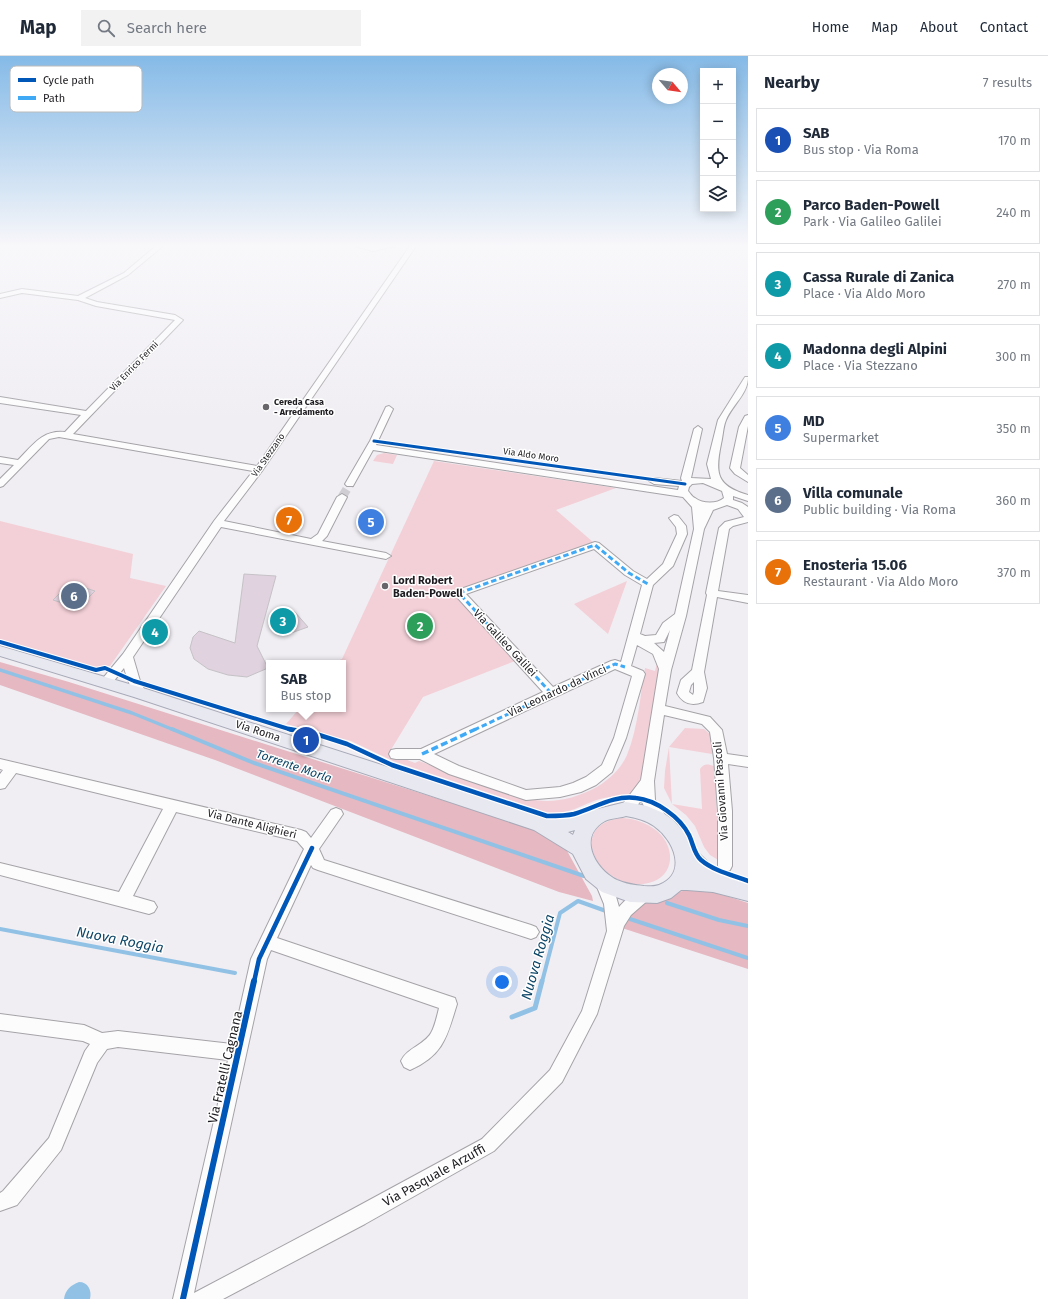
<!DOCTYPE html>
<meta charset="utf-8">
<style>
body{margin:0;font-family:"Fira Sans",sans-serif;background:#f2f2f3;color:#1f2937}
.controls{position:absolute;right:12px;top:12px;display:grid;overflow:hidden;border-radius:0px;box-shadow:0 2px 10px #0003}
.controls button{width:36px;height:36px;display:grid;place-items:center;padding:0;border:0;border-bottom:1px solid #e0e1e3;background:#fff;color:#1f2937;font:20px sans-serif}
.compass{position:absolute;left:652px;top:12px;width:36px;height:36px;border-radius:50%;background:#fff;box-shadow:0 2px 10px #0003;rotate:119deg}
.you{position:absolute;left:502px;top:926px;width:14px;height:14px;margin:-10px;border:3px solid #fff;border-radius:50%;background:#1a73e8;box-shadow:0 0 0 6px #1a73e833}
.badge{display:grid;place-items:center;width:26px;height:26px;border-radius:50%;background:#68666a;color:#fff;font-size:13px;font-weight:700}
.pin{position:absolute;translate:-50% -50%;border:2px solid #fff;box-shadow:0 1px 4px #0006}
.popup{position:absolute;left:266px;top:604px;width:80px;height:52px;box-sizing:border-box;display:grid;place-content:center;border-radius:0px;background:#fff;filter:drop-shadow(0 1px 3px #0005);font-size:13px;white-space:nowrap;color:#747a83}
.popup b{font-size:15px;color:#1f2937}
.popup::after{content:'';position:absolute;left:50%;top:100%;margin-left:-8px;border:8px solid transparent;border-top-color:#fff}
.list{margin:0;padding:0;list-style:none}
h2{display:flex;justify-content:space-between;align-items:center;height:52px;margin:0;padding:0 16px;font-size:17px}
h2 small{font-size:13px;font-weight:400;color:#747a83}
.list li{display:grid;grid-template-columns:26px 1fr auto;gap:12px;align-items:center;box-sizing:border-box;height:64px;margin:0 8px 8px;padding:0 8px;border:1px solid #e0e1e3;border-radius:0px}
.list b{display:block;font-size:15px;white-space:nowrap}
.list p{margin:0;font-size:13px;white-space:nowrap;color:#747a83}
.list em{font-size:13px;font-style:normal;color:#747a83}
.icon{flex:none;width:22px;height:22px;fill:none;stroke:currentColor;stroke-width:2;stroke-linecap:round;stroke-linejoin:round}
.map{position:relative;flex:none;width:748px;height:1243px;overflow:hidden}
header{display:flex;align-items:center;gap:24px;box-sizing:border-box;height:56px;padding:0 20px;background:#fff;border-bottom:1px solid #e0e1e3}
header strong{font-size:19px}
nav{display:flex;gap:22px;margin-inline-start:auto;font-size:14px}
.search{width:280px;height:36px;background:#f2f2f3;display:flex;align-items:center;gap:10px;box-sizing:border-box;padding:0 14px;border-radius:0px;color:#747a83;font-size:15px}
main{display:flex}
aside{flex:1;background:#fff}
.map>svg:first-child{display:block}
</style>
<header>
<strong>Map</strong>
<div class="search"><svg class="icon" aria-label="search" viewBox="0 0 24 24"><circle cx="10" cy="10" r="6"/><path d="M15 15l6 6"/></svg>Search here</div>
<nav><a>Home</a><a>Map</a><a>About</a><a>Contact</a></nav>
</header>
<main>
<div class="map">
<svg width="748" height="1243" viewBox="0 0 748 1243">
<rect width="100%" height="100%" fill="#f0eef3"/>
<g fill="#f3d0d7">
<path d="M384 397 397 399 393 408 373 405 377 399Z"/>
<path d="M434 405 616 432 556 454 593 486 453 536 515 605 423 641 389 697 415 707 419 705C449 716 478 727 508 737 521 740 533 745 547 745 563 745 579 740 593 733 607 726 621 713 627 699 638 672 640 641 645 612L655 615 658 603 660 608 642 723 634 737C625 740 611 740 600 743 580 749 572 758 549 757L393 705 351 685 286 668 299 653H343V607H331L342 603Z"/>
<path d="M0 465 133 498 130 522 166 530 110 610 93 612 0 583Z"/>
<path d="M627 525 608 578 574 548Z"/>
<path d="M685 672 704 673 713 681 712 698 669 691 672 748 702 753 700 713C704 707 708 708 714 710L720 805 710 799 704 791 695 770 686 759 672 748 664 732 665 715 669 691Z"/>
<path d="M623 762C636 763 647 767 657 775 678 793 674 825 643 828 597 832 565 767 623 762Z"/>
</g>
<g fill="#e6b8c1">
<path d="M0 606 69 626 540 775 566 793 592 840 593 845 559 836 215 704 0 629Z"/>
<path d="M705 833 748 847V913L622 872 628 852 673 836Z"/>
</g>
<path fill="#91c2e5" d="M79 1226C88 1226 92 1234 90 1243H64C65 1234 71 1229 79 1226Z"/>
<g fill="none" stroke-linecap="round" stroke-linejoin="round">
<path stroke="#91c2e5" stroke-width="3.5" d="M0 614 132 657 174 674"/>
<g stroke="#91c2e5" stroke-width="4">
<path d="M172 673 254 707 584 820"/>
<path d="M667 847 719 864 748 870"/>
<path d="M630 863 748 902"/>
<path d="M0 873 235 917"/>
<path d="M542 926 560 857 578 845 606 855"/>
</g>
<path stroke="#91c2e5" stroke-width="5" d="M512 961 535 952 542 925"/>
</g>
<g fill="#e0d2de" stroke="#c5c2c6">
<path d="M244 518 276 520 257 590 268 612 247 621 228 619 208 613 194 603 190 592 193 581 199 575 235 587Z"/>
<path d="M70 527 95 535 78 552 53 544Z"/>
<path d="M294 555 308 571 291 577 278 560Z"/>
</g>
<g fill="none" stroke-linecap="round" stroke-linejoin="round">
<path stroke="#d0ced3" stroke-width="9" stroke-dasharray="9 4.5" stroke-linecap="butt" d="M342 441 350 428"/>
<defs>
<g id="minor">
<path d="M156 190H163L128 219 85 242 97 246 175 259 183 264 73 378 257 410 410 190H416L262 415 224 465 311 483 318 478 337 441 342 438 347 441 327 480 322 485 386 497 391 500 386 503 221 471 133 601 140 625 146 637 144 640 140 641 136 640C130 631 127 622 124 612 118 619 111 633 101 630L99 627 123 598 214 465 253 415 59 381 49 383 3 430 0 431V423L14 409 0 407V401L18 404C32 390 43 373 65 376L81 359 0 347V341L86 355 175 264 96 250 78 244 22 237 0 242V238L22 233 78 240 124 217Z"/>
<path d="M354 190H395L373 195Z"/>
<path d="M745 321H748C748 338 733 348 726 364 723 371 723 380 721 388 715 417 716 430 748 439V445L733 440V444L742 447 748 451V466L733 470 729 473 718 535 748 539V547L717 541 704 616 707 632 703 646C692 650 683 648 677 637L681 624 692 614 707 539 706 537 719 472 725 466 744 461 738 453 727 449 713 454 704 473 686 560 671 614 665 650 710 661 722 674 727 698 748 701V711L728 708 732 755V810L730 814 725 816 720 814 718 810V755L714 702 710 676 702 668 664 659 654 725 655 744 669 765 667 769C654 773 646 754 641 744 636 752 631 760 621 757L619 753 641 724 659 613 653 598 637 589 631 610 643 615 645 618 626 682 612 716 596 729 581 736 560 741 526 744 449 718 420 703H396L391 702 389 698 391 694 396 693H421L543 636 455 539 454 537 455 535 595 486 599 487 633 515 647 523 663 508 677 478 676 471 669 462 674 459 678 460 686 470 687 478 673 510 653 529 640 578 645 580 656 579 663 567 675 558 694 473 692 451 683 441 373 394 353 430H347L345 428 370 385 386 351 389 350 393 353 376 389 678 434 679 430 654 428 649 425 654 422 682 425 681 422 694 373 698 370 702 373 691 422 711 423 707 408 718 364ZM703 427 722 435 724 442C717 448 703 448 695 442 692 441 690 437 688 435L689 431 692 428ZM594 493 625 519 642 529 621 606 615 604 611 605 553 631 466 538ZM670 574 664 596 654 587 664 586ZM615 613 632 620 614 682 602 709 586 721 573 727 560 731 526 734 459 710 434 698ZM694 626V636L693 639 689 636 691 629Z"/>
<path d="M748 359V370L740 412 748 419V426L735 418 730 412 739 371 745 360Z"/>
<path d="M0 703 301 774 306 776 311 782 331 754 336 752 341 754 343 758 319 793 324 804 531 869 536 871 539 876 536 881 531 883 318 814 313 812 311 809 277 882 449 940 455 942 457 948C447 980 444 999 410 1014L404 1011 401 1005C407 992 424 989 431 977 435 970 437 960 439 952L271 894 267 903 194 1237 351 1154 482 1083 550 1014 582 955 607 875 604 848 595 826 597 822 602 820 607 822 615 837 619 851C626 843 637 832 647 835L649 840 647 845 631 859 624 870 597 958 562 1026 494 1095 365 1168 223 1243H173L228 1004 118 991 107 993 97 1007 61 1094 17 1149 0 1155V1137L3 1135 49 1082 85 995 90 988 83 985 0 974V958L84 969 102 977 118 975 232 988 251 903 304 793 297 785 176 756 133 840 154 846 157 851 154 856 149 858 0 819V807L119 836 163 753 16 717 5 732 0 733V718L3 714 0 713Z"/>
</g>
<path id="major" d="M0 590 146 633 537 759 565 761 626 746 647 750 663 757 672 763 684 776 692 791 714 812 730 822 748 827V845L713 836 687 834H681L671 842 657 847 630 846 602 836 586 823 573 798 534 774 134 641 0 600ZM626 760C636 762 646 764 654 770 674 784 688 817 659 829 654 831 649 830 644 830 634 829 626 828 617 824 595 813 577 781 605 765 611 762 620 762 626 760ZM575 774 573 779 568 776Z"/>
</defs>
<use href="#minor" stroke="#a5a3a7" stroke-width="2"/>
<use href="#major" stroke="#a8aab8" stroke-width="2"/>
<use href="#minor" fill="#fdfcfd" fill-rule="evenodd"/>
<use href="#major" fill="#e8e9f0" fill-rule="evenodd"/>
<g stroke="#3fa9f5" stroke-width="3" stroke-dasharray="5.5 3" stroke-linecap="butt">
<path d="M551 637 459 537 595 489 629 517 648 528"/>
<path d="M474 674 615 608 625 611"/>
</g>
<path stroke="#3fa9f5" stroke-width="3.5" stroke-dasharray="7 3.5" stroke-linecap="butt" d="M422 698 476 673"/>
<defs>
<path id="cycleway-far3" d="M374 385 685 428"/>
<path id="cycleway-far2" d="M0 586 96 614 105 612 134 625 292 674"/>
<g id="cycleway-far1">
<path d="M289 673 316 678 347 688 392 709 547 760C556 760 566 760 574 758 595 752 613 739 636 742 656 744 680 761 689 779 693 787 694 798 701 804 714 815 732 819 748 825"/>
<path d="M254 926 259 903 312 792"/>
</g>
<path id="cycleway" d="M183 1243 254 925"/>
</defs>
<use href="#cycleway-far3" stroke="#fff" stroke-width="5"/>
<use href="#cycleway-far2" stroke="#fff" stroke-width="6"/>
<use href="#cycleway-far1" stroke="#fff" stroke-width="7"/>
<use href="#cycleway" stroke="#fff" stroke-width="8"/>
<use href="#cycleway-far3" stroke="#0057b8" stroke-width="3"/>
<use href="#cycleway-far2" stroke="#0057b8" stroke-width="4"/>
<use href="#cycleway-far1" stroke="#0057b8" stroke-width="4.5"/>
<use href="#cycleway" stroke="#0057b8" stroke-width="6"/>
</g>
<linearGradient id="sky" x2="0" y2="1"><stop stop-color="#85bae7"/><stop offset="0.52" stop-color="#f8f7fa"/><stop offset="1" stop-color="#f8f7fa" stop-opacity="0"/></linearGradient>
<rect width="748" height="364" fill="url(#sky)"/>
<g fill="#68666a" stroke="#fff" stroke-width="1.5">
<circle cx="266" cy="351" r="4"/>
<circle cx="385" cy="530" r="4"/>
</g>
<g text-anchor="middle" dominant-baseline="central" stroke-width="3" stroke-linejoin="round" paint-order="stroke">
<g font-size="9" fill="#1e1c20" stroke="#fff">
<text transform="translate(134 310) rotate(-46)">Via Enrico Fermi</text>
<text transform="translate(268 399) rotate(-55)">Via Stezzano</text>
<text transform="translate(531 399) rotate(8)">Via Aldo Moro</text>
</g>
<g font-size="9" font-weight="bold" fill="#1e1c20" stroke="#fff" text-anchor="start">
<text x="274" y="346">Cereda Casa<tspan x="274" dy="10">- Arredamento</tspan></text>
</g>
<g font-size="11" font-weight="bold" fill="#1e1c20" stroke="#fff" text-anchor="start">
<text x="393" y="524">Lord Robert<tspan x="393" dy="13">Baden-Powell</tspan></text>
</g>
<g font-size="11" fill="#1e1c20" stroke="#fff">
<text transform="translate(505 587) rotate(47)">Via Galileo Galilei</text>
<text transform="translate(557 635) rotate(-25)">Via Leonardo da Vinci</text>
<text transform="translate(258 675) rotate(18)">Via Roma</text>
<text transform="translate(721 735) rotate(-94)">Via Giovanni Pascoli</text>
<text transform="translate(252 768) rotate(14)">Via Dante Alighieri</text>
</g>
<g font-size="12" font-style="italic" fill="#0d4667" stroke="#fff">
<text transform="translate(294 710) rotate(19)">Torrente Morla</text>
</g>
<g font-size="13" fill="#1e1c20" stroke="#fff">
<text transform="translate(225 1011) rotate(-77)">Via Fratelli Cagnana</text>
<text transform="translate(434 1119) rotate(-29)">Via Pasquale Arzuffi</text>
</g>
<g font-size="14" font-style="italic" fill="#0d4667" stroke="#fff">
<text transform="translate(120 884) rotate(11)">Nuova Roggia</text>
<text transform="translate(538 901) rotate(-74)">Nuova Roggia</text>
</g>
</g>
<rect x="10" y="10" width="132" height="46" rx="6" fill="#fff" stroke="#bcbbbc" stroke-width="1"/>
<rect x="18" y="22" width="18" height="4" fill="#0057b8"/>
<rect x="18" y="40" width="18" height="4" fill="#3fa9f5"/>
<g font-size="11" fill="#1e1c20">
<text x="43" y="28">Cycle path</text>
<text x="43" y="46">Path</text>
</g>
</svg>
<div class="controls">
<button>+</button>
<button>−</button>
<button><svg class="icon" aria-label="locate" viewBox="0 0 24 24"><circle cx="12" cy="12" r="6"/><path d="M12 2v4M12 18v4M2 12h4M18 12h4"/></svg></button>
<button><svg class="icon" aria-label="layers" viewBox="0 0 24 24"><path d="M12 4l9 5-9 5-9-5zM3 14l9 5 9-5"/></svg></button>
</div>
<svg class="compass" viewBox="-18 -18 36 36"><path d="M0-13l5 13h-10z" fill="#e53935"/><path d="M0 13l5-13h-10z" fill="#747a83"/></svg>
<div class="you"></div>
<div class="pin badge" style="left:306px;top:684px;background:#1a4fb4">1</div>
<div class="popup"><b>SAB</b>Bus stop</div>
<div class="pin badge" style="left:420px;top:570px;background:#2e9e5b">2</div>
<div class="pin badge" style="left:283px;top:565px;background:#0f9aa8">3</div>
<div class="pin badge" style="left:155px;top:576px;background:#0f9aa8">4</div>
<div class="pin badge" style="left:371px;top:466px;background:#3f7fe0">5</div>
<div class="pin badge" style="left:74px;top:540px;background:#5c6f8a">6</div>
<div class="pin badge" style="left:289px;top:464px;background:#e8710a">7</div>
</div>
<aside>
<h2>Nearby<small>7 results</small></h2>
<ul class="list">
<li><span class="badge" style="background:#1a4fb4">1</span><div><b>SAB</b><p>Bus stop · Via Roma</p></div><em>170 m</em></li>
<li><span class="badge" style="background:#2e9e5b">2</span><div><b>Parco Baden-Powell</b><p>Park · Via Galileo Galilei</p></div><em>240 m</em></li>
<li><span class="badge" style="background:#0f9aa8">3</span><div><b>Cassa Rurale di Zanica</b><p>Place · Via Aldo Moro</p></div><em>270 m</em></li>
<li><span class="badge" style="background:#0f9aa8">4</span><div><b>Madonna degli Alpini</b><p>Place · Via Stezzano</p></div><em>300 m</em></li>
<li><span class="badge" style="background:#3f7fe0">5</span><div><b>MD</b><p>Supermarket</p></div><em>350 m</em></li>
<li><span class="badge" style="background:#5c6f8a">6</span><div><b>Villa comunale</b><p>Public building · Via Roma</p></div><em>360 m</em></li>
<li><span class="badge" style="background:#e8710a">7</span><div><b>Enosteria 15.06</b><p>Restaurant · Via Aldo Moro</p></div><em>370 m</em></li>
</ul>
</aside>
</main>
